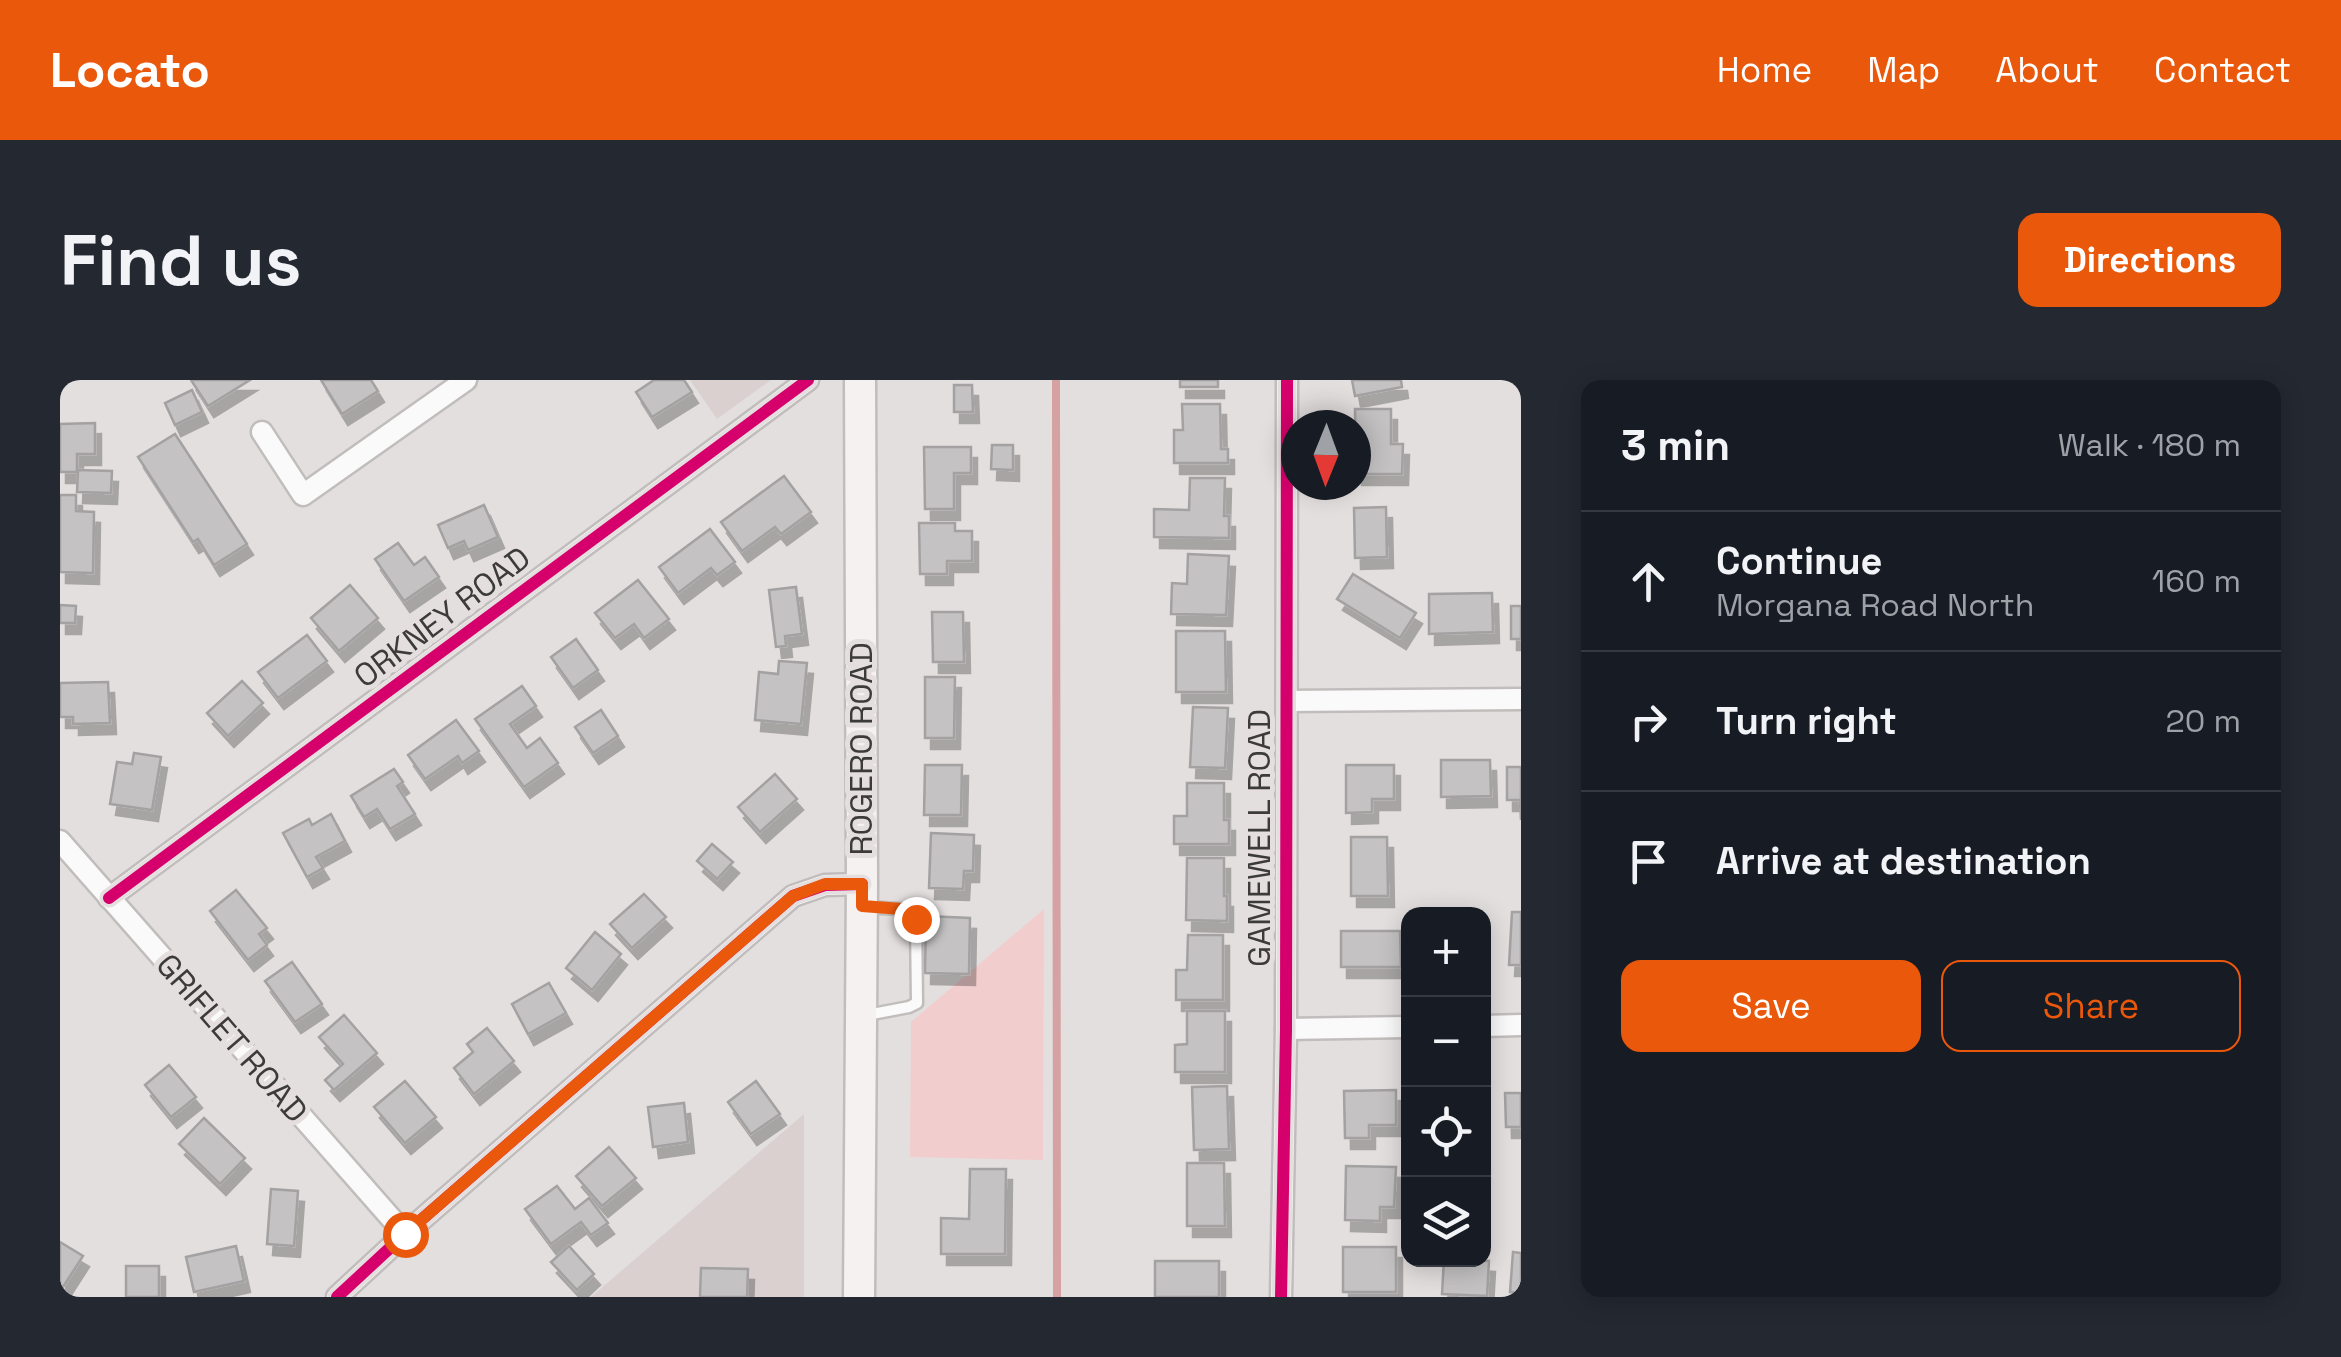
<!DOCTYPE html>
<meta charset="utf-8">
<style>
body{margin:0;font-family:"Space Grotesk",sans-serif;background:#242831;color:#f1f3f6}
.controls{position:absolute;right:30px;bottom:30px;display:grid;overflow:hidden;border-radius:20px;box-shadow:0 5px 25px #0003}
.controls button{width:90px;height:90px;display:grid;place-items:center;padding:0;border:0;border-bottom:2px solid #363941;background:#171b24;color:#f1f3f6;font:50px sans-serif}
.compass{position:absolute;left:1221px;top:30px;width:90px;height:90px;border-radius:50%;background:#171b24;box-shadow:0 5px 25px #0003;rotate:181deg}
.stop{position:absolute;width:30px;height:30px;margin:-22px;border:8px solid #ea580c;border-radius:50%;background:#fff}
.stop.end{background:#ea580c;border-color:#fff;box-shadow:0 2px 10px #0008}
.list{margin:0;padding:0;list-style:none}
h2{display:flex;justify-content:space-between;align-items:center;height:130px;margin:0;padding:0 40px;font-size:42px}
h2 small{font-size:32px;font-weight:400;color:#9ea1a6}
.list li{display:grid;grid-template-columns:65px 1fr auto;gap:30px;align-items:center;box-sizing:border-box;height:140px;padding:0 40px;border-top:2px solid #363941}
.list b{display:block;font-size:38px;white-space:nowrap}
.list p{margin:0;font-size:32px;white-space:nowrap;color:#9ea1a6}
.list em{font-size:32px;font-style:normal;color:#9ea1a6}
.actions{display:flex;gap:20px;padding:30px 40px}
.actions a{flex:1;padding:22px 0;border:2px solid #ea580c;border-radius:20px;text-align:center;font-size:35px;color:#ea580c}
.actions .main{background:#ea580c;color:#fff}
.icon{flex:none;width:55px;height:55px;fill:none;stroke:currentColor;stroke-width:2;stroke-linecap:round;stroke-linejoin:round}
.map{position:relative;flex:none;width:1461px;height:917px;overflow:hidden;border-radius:20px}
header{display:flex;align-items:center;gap:60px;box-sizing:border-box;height:140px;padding:0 50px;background:#ea580c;color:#fff}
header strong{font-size:48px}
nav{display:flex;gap:55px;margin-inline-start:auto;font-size:35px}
.intro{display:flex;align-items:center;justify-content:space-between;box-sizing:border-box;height:240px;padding:0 60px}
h1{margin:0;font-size:70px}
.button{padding:25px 45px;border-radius:20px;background:#ea580c;color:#fff;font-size:35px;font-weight:700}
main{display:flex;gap:60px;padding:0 60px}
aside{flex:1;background:#171b24;border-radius:20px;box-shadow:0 5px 25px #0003}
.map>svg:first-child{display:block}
</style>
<header>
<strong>Locato</strong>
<nav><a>Home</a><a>Map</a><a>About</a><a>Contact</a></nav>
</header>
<div class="intro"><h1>Find us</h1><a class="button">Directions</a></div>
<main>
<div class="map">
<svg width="1461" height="917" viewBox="0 0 1461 917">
<defs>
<filter id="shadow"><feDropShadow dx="6" dy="11" stdDeviation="0" flood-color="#0004"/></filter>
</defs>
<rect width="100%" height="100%" fill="#e4dfdf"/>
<g fill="#dad0d0">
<path d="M630 0H711L657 39Z"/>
<path d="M744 734V917H531Z"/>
</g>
<path fill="#f2cdce" d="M984 529 983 780 850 777 851 642Z"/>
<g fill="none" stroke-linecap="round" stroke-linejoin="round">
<path stroke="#d5a1a3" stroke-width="8" d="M996 0 997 917"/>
</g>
<g fill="#c4c2c3" stroke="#a3a1a2" stroke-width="2.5" filter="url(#shadow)">
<path d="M131 0H190L148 26Z"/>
<path d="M261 0H311L318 11 282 34Z"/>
<path d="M594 0H624L632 12 592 37 576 12Z"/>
<rect x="1120" y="0" width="38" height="7"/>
<path d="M1292 0H1341L1342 7 1295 16Z"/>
<path d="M894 5H912L913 32H894Z"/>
<path d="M132 10 142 32 115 45 105 23Z"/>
<path d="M1122 24H1160L1161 69H1168V83H1114V50H1123Z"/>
<path d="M1295 29H1331V64H1343L1342 94H1296Z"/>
<path d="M35 43V74H17V92H0V44Z"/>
<path d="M115 54 187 164 154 185 138 159 133 162 78 77Z"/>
<path d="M932 65H953V90L931 89Z"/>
<path d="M864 67H911V93H894V129H865Z"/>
<path d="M18 90 52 91 51 113 17 112Z"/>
<path d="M724 96 751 132 721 154 715 147 682 171 661 142Z"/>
<path d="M1130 98H1165L1164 136H1169V158L1094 157V129L1129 130Z"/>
<path d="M0 115H16V131L34 132 33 193 0 192Z"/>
<path d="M424 125 438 157 408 170 404 161 388 168 378 145Z"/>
<path d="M1326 127 1327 177 1295 178 1294 128Z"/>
<path d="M859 143H895V151H912V181H887V194H860Z"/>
<path d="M650 149 675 182 657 195 651 188 618 213 599 187Z"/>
<path d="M338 163 354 185 365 177 379 197 344 221 315 179Z"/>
<path d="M1128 174 1169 176 1166 235 1111 234 1112 203 1127 204Z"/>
<path d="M1293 194 1356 233 1340 258 1277 219Z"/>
<path d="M578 200 609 239 584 258 574 244 555 258 535 233Z"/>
<path d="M290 205 318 238 279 271 251 238Z"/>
<path d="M736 207 742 254 725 256 726 266 716 267 709 210Z"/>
<path d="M1432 213 1433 252 1369 254V214Z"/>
<path d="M0 225 16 226 15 243H0Z"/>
<rect x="1451" y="226" width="10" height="33"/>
<path d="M872 232H903L904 282H873Z"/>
<path d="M1116 251H1165L1166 312H1116Z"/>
<path d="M247 255 267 281 218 318 198 292Z"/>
<path d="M516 259 538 290 513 308 491 277Z"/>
<path d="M719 281 747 283 741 344 695 340 699 292 718 294Z"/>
<path d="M865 297H895L894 358H865Z"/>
<path d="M182 301 203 323 168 356 147 333Z"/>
<path d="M48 302 50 343 13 344V337H0V303Z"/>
<path d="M462 306 476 326 450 344 467 368 480 358 498 383 464 407 415 339Z"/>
<path d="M1133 327 1168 328 1165 388 1130 387Z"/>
<path d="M541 330 558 356 533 373 515 347Z"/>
<path d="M396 340 419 371 402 383 398 376 365 399 348 375Z"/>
<path d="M74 373 101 377 92 430 50 424 57 382 72 384Z"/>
<path d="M1381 380H1430L1431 416 1381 417Z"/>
<path d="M865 385H902L901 435H864Z"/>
<path d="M1286 385H1334V419H1312V432L1286 433Z"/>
<path d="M1447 387H1461V440L1460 420H1447Z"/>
<path d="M334 389 343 402 337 406 355 434 330 449 317 429 304 437 291 416Z"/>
<path d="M715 394 737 419 700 452 678 427Z"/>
<path d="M1127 403H1164V440H1169V464H1114V436H1127Z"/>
<path d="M271 434 285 461 256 477 263 488 247 497 223 453 249 439 252 445Z"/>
<path d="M871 453 914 455 913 491H904L903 509 869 508Z"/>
<path d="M1291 457H1327L1328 516H1291Z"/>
<path d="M652 464 673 482 657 499 637 481Z"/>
<path d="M1127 478H1164V516H1167V541L1126 540Z"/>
<path d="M176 510 207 548 199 554 207 565 188 580 150 531Z"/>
<path d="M584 514 606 537 572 568 550 544Z"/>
<path d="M1452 532H1461V585H1449Z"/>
<path d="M866 536 910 538 909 594 865 593Z"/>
<path d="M1281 551H1340L1341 587H1281Z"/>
<path d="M535 552 561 574 532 610 506 588Z"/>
<path d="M1128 555H1163V620H1116V590H1127Z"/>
<path d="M232 582 262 624 235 642 205 601Z"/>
<path d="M489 603 506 633 468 654 452 624Z"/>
<path d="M1127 631H1165V692H1115V665L1127 664Z"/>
<path d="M284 635 317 673 274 710 265 700 283 684 259 657Z"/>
<path d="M427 648 454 681 414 714 394 688 413 672 407 664Z"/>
<path d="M109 685 136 717 111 737 85 705Z"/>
<path d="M345 701 376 737 345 763 314 727Z"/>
<path d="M696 701 720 734 691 754 668 722Z"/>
<path d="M1167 706 1169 769 1134 770 1132 707Z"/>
<path d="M1336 710V745H1309V758H1285L1284 711Z"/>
<path d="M1445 713H1461V747H1446Z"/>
<path d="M624 723 628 762 593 767 588 727Z"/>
<path d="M144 738 185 778 160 804 119 764Z"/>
<path d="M549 767 576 798 542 826 516 796Z"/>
<path d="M1127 783H1164L1165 846H1127Z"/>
<path d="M1286 786 1336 787 1334 827H1320V841L1285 840Z"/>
<path d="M910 789H946L945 874H881V838L909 839Z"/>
<path d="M497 806 515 829 529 818 548 843 531 855 521 842 491 864 465 829Z"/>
<path d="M211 809 238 811 234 866 207 864Z"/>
<path d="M0 862 23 876 3 907 0 905Z"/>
<path d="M176 866 184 901 134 912 126 877Z"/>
<path d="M509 866 534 894 517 910 491 882Z"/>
<rect x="1283" y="867" width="53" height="45"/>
<path d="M1453 872 1461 873V913L1450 912Z"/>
<path d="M1384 879 1429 881 1427 916 1382 914Z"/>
<rect x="1095" y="881" width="64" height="36"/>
<rect x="66" y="886" width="33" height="31"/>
<path d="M641 888 688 889 687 917H640Z"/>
</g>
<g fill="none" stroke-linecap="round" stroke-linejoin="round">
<defs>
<path id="lane" d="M806 527 855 530 856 539 857 623 849 627 807 635"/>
<g id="street">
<path d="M202 52 243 115 406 0"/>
<path d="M1227 321 1461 319"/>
<path d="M0 461 345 854"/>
<path d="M49 518 748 0"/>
<path d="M1424 646 1461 645"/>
<path d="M1226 649 1348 647"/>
<path d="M277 917 345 854 733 516 765 505 802 504"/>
<path d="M1221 917 1226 649 1227 0"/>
</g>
<path id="secondary" d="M799 917 802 504 800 0"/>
</defs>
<use href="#lane" stroke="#c1bdbd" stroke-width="15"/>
<use href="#street" stroke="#c1bdbd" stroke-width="25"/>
<use href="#secondary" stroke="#c1bdbd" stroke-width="35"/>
<use href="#lane" stroke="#fbfafa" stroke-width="10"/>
<use href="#street" stroke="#fbfafa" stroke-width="20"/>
<use href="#secondary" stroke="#f5f1f1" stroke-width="30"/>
<defs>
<g id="cycleway">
<path d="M49 518 748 0"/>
<path d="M277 917 345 854 733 516 765 505 802 504"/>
<path d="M1221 917 1226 649 1227 0"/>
</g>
</defs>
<use href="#cycleway" stroke="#e5dede" stroke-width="19"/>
<use href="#cycleway" stroke="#d6006c" stroke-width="12"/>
</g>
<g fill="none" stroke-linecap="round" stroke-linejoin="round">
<path stroke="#ea580c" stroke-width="12" d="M345 854 733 516 765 504H802V526L855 530 856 539"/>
</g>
<g text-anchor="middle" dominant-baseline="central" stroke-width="10" stroke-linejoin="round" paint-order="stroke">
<g font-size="32" fill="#3c3a3a" stroke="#e5dede">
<text transform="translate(382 237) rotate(-37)">ORKNEY ROAD</text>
<text transform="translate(801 369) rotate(-90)">ROGERO ROAD</text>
<text transform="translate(1199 458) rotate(-90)">GAMEWELL ROAD</text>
<text transform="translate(172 658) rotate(49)">GRIFLET ROAD</text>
</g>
</g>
</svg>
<div class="controls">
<button>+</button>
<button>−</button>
<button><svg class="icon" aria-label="locate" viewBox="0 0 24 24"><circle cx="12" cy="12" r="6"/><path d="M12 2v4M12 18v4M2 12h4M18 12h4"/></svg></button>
<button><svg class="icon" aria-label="layers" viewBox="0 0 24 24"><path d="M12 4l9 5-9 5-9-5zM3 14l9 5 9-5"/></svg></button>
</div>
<svg class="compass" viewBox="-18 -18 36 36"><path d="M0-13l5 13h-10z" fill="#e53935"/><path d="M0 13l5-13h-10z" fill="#9ea1a6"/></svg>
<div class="stop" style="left:345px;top:854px"></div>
<div class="stop end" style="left:856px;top:539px"></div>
</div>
<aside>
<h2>3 min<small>Walk · 180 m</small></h2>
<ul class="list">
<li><svg class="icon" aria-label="ahead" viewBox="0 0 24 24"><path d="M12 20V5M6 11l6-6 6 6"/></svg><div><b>Continue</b><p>Morgana Road North</p></div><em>160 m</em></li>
<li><svg class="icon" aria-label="right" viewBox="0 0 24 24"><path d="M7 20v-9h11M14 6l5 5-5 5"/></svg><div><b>Turn right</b></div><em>20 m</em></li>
<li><svg class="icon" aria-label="arrive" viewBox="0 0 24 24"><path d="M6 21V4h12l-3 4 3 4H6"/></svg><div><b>Arrive at destination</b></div></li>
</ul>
<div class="actions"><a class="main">Save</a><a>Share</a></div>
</aside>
</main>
